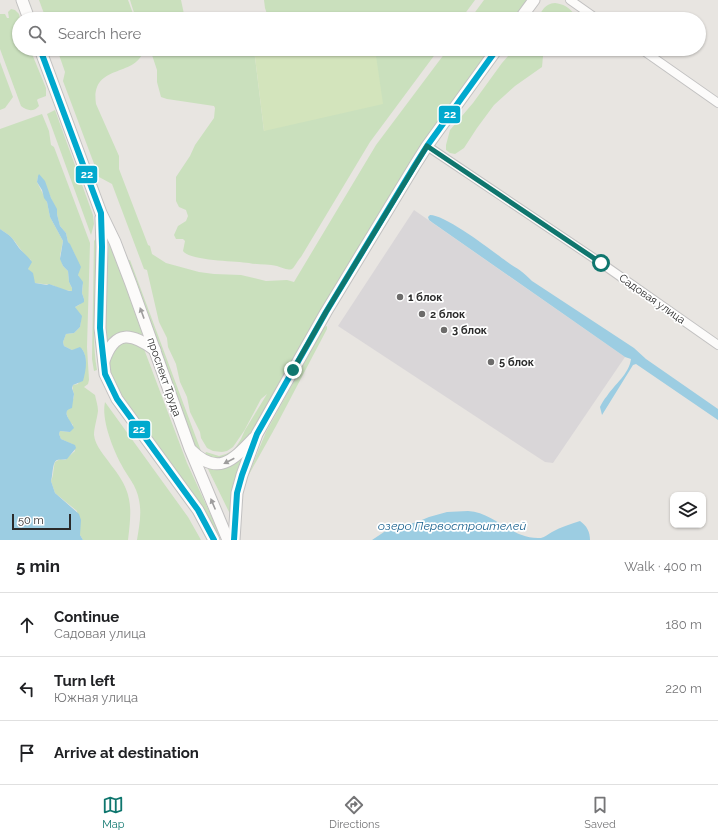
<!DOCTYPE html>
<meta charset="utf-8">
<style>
body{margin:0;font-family:Raleway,sans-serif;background:#f2f2f2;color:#202124}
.controls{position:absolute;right:12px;bottom:12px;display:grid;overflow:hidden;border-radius:8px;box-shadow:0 1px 3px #0004}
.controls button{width:36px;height:36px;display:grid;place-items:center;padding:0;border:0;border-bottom:1px solid #e0e0e0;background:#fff;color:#202124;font:20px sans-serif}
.scale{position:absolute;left:12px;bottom:10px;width:59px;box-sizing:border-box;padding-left:4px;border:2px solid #2b2b2b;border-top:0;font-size:11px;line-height:14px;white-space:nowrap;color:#2b2b2b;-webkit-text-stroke:3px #fff;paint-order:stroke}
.stop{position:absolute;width:12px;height:12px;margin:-9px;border:3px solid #0f766e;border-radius:50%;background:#fff}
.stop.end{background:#0f766e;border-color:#fff;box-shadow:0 1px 4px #0008}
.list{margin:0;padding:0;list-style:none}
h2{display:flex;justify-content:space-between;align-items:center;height:52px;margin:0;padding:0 16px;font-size:17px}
h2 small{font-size:13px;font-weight:400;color:#757577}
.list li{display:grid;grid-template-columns:26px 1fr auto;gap:12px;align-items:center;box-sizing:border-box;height:64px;padding:0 16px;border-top:1px solid #e0e0e0}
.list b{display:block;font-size:15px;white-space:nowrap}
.list p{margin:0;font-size:13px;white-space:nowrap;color:#757577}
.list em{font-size:13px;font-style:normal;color:#757577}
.icon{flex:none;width:22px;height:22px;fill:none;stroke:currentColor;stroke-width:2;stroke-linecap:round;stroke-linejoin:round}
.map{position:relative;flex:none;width:718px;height:540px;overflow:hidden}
.search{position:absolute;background:#fff;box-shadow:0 1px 3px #0004;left:12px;right:12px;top:12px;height:44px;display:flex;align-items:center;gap:10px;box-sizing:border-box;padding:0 14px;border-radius:22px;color:#757577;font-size:15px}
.sheet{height:244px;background:#fff}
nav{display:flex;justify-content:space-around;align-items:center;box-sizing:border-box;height:56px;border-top:1px solid #e0e0e0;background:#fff;font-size:11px;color:#757577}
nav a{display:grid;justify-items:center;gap:2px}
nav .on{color:#0f766e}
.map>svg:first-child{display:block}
</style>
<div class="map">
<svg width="718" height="540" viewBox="0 0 718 540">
<rect width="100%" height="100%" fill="#e8e5e1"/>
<path fill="#d9d6d8" d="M414 210 625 357 553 463 545 462 338 326Z"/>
<g fill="#cae0bd">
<path d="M39 0H128L135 19H46Z"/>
<path d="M130 0H181L185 19H136Z"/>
<path d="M264 0H475L461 19H370L369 16 359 19H266L267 14 265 8Z"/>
<path d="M484 0H528L513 19H470Z"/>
<path d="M555 3C563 4 569 7 574 14V19H537C543 10 544 4 555 3Z"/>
<path d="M11 9 15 10 19 14 20 19H19V49H30L46 88V96L38 99 37 100 39 106C34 112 27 111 21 106L0 49V14H5L7 18H9L8 12Z"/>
<path d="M57 49H144C137 79 90 62 96 104L119 156V169L145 237 148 245 150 246 152 254 166 263 199 272 214 274 241 275 266 281 287 280 294 282 376 145 448 49H490L446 110 254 429 239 450 223 460 204 456 206 452 219 456 226 454 234 450 241 439 245 430 267 394 261 399 244 431 233 447 227 451 222 452 213 451 207 448 201 438 200 432 190 412 187 397 180 382 176 364 168 347 167 338 159 322 147 270 144 269 112 184 99 177 63 81 65 72Z"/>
<path d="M150 49H254L264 131 375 49H439L370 142 301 257C298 260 294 268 292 269 287 271 281 267 277 266 268 264 258 265 249 263 235 261 190 261 183 251L185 241 183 239H176L174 235 178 226 186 221 188 216 186 210 179 207 176 201V177L190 156 195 145 214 118 215 108 214 106 167 99 161 97 157 82V70Z"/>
<path d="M514 49H546L543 56 542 67 515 86 494 105 477 128 464 148 455 154 450 153 446 150V145L450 130 473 103 502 63Z"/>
<path d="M0 62 13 97 5 108 0 110Z"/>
<path d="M55 110 93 215 94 224 91 235 47 114Z"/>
<path d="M42 114 49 131 51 145 54 147 90 243 87 347 89 380 88 384 84 387 95 395C96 400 98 406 98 411 97 419 94 428 94 435 95 446 105 456 111 465 133 492 132 507 128 540H83L80 535 77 511 55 493 51 481C54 475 53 468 55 462L60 459 65 460 75 451 72 444 61 439 59 434 60 431 70 432 73 425 69 421 66 412C70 407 73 402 74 396 74 392 72 390 73 385L78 384C83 372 90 361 82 349L72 350 64 346 63 342 66 334 74 333 80 327 81 320 75 307 79 305 84 299 82 293 83 285 78 275V262L74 253 68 242 66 233 60 226 57 214 56 209 46 187 38 176 37 182 47 202 50 217 63 241 60 256 63 266 68 271 69 282 72 288V291L63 290 52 285 35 283 28 269 31 260C22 254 18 244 11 237 8 234 3 231 0 229V129Z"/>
<path d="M97 237C101 281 89 326 97 370L94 371 92 359 94 241Z"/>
<path d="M109 241 145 338 106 346 105 304Z"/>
<path d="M130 260 201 451 196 450 194 443 127 261Z"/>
<path d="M327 326V329L276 426 247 478 266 432 324 327Z"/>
<path d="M126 342H135L144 349 187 463 220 535 219 536 205 511 118 391C109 373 101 352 126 342Z"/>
<path d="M105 402 188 517 201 540H137C139 527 142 514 139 500 137 486 127 476 121 464 113 449 101 419 105 402Z"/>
<path d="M248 450 231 516 208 469C229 469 235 467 248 450Z"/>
</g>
<path fill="#d3e4bc" d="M254 49H375L383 104 264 131Z"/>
<g fill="#9ccde2">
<path d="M39 174 45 181 51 198 57 209V214L60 226 66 233 68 242 70 244 81 267 78 275 83 282 82 293 84 299V302L75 307 82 316 80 327 74 333 66 334 63 342 64 346 72 350 80 347C89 355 86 370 83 381L73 385 72 388 74 394 72 408C60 411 71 421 74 428L70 432 60 431 59 434 61 439 75 445 76 448 67 459C64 460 60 459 57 460 52 462 53 476 51 481L55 493 79 514 81 520 80 535 83 540H0V229C3 231 8 234 11 237 14 240 16 244 19 248 23 253 29 257 32 262L28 269 33 273 35 283 47 285 49 284 69 291H72V288L69 282 68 271 63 266 60 259 63 241 50 217 47 202 44 198 42 190 37 182 38 176Z"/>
<path d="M430 215C446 215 491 250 506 261 516 268 523 271 532 281L634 348 646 359 718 409V420L636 364 633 365 602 415 600 407C602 403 604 399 607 396 615 384 629 374 631 359L625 357 433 223 429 220 428 217Z"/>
<path d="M468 511C497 513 511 540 541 538 545 537 548 534 552 532 561 527 571 524 580 521 587 526 590 532 590 540H372L387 530 417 522 429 517 447 512Z"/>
</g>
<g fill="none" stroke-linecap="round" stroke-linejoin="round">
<defs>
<g id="street">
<path d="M570 0 597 19"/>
<path d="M641 49 718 103"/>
<path d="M427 146 601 263 718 345"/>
</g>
<g id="secondary">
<path d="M22 0 29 19"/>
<path d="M520 19 534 0"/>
<path d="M40 49 101 213 115 242 131 284 190 449 228 540"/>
<path d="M101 218 102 247 100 328 105 374 117 399 198 510 214 540"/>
<path d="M104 361C115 329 132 333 155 350"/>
<path d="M191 450C218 477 233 460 254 438"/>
<path d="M234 540 237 493 242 475 257 434 326 312 415 165 427 146 497 49"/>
</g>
</defs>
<use href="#street" stroke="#c2c1c1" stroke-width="10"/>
<use href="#secondary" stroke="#c2c1c1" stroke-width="13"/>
<use href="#street" stroke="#fcfbfa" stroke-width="8"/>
<use href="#secondary" stroke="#fcfbfa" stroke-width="11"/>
<defs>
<g id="bus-1">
<path d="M40 49 101 213 102 247 100 328 105 374 117 399 198 510 214 540"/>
<path d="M234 540 237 493 242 475 257 434 326 312 415 165 427 146 497 49"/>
</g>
</defs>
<use href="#bus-1" stroke="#fff" stroke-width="9"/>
<use href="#bus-1" stroke="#00a9ce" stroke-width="6"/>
</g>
<defs><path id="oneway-solid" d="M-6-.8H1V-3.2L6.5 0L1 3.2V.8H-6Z"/></defs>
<g fill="#9e9d9d">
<use href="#oneway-solid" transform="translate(142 313) rotate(-110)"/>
<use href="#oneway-solid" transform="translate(229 461) rotate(153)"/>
<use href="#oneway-solid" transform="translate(213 504) rotate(-113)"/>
</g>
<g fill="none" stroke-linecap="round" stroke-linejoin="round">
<path stroke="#0f766e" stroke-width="5" d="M293 370 326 312 427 146 601 263"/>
</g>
<g fill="#6d6c6b" stroke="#fff" stroke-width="1.5">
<circle cx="400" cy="297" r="4"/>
<circle cx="422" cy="314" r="4"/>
<circle cx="444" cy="330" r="4"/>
<circle cx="491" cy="362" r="4"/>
</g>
<g text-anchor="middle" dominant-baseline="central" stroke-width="3.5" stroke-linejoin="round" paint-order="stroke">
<g font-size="11" font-weight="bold" fill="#2b2b2b" stroke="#fff" text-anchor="start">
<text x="408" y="297">1 блок</text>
<text x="430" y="314">2 блок</text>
<text x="452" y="330">3 блок</text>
<text x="499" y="362">5 блок</text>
</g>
<g font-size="11" fill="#2b2b2b" stroke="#fff">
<text transform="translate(652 299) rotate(35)">Садовая улица</text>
<text transform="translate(164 377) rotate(71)">проспект Труда</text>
</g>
<g font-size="12" font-style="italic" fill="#1b628f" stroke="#fff">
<text x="452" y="526">озеро Первостроителей</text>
</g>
</g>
<g stroke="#fff" stroke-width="1.5">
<rect x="438" y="105" width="23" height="19" rx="4" fill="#00a9ce"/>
<rect x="75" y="165" width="23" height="19" rx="4" fill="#00a9ce"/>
<rect x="128" y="420" width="23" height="19" rx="4" fill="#00a9ce"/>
</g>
<g font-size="11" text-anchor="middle" font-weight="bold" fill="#fff">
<text x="450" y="118">22</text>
<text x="87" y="178">22</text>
<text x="139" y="433">22</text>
</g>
</svg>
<div class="controls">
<button><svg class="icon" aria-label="layers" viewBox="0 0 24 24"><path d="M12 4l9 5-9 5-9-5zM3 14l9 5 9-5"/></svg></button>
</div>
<div class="scale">50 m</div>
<div class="stop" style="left:601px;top:263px"></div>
<div class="stop end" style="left:293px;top:370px"></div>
<div class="search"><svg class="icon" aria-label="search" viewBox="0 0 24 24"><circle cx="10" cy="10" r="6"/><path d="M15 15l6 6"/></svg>Search here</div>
</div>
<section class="sheet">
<h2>5 min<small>Walk · 400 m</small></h2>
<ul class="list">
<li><svg class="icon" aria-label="ahead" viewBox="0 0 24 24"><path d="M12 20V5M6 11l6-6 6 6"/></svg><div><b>Continue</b><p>Садовая улица</p></div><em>180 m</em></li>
<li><svg class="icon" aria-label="left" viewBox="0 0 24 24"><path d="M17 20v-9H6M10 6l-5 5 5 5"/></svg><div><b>Turn left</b><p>Южная улица</p></div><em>220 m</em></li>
<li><svg class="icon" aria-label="arrive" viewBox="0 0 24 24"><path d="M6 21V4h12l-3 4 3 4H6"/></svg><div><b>Arrive at destination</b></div></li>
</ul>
</section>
<nav>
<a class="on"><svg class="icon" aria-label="map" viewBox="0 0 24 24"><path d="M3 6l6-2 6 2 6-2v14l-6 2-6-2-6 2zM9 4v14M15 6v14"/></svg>Map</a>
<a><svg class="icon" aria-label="directions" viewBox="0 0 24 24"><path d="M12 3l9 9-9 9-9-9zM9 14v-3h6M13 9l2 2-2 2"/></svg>Directions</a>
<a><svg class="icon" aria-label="saved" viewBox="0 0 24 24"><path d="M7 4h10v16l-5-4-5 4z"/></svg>Saved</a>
</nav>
